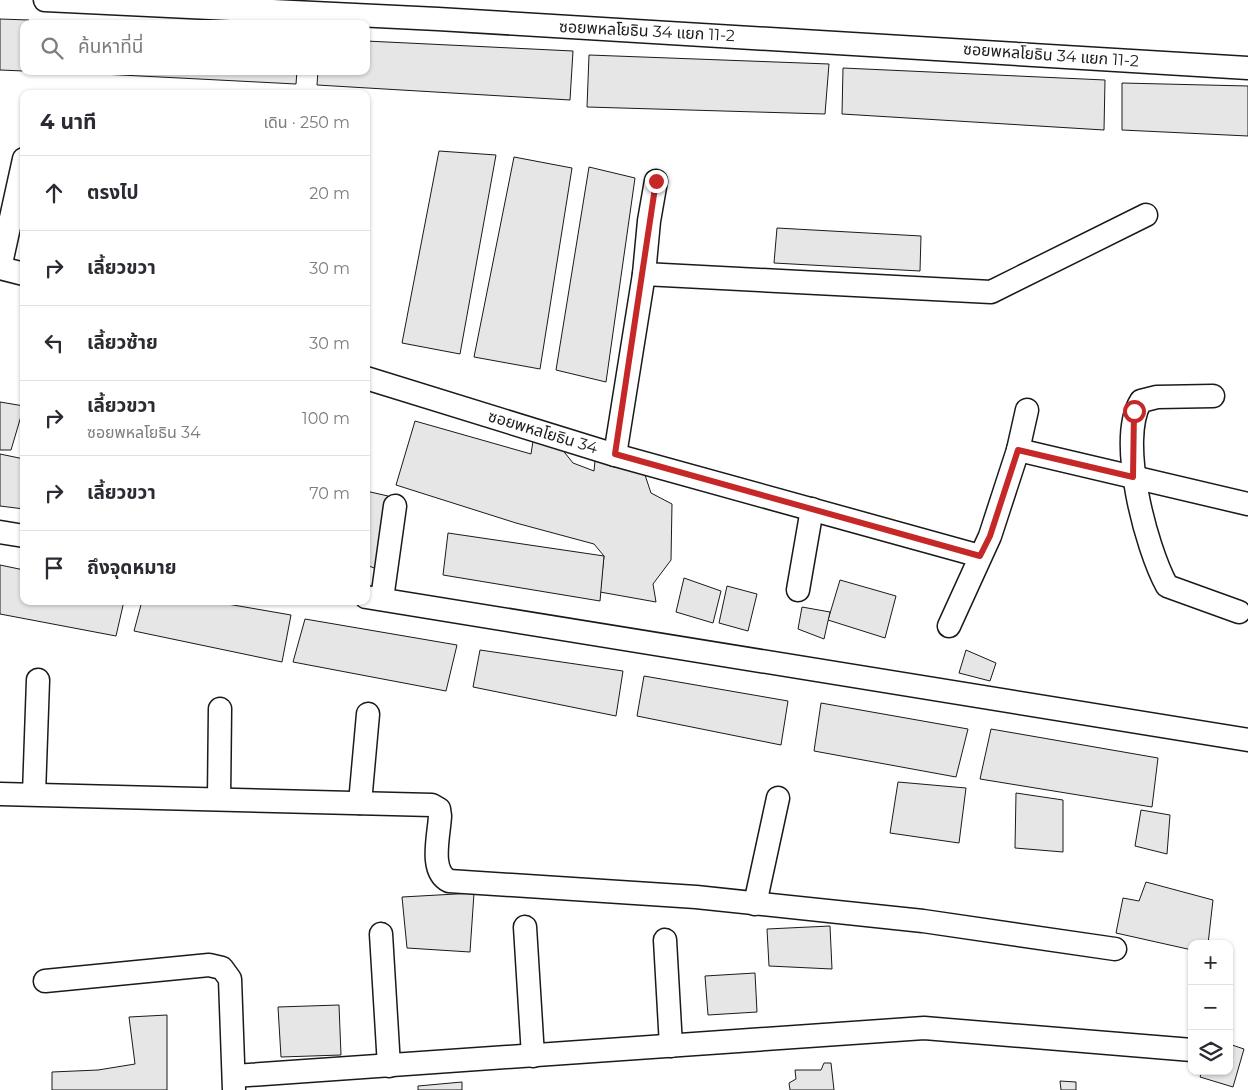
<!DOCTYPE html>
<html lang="th">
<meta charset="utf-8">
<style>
body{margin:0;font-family:Montserrat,"Noto Sans Thai",sans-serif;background:#f2f2f3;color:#2b2b33}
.controls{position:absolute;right:15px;bottom:15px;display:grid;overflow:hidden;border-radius:10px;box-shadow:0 1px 4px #0004}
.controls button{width:45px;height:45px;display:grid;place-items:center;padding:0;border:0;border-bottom:1px solid #e1e1e2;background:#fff;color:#2b2b33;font:25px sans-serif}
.stop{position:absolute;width:15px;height:15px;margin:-11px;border:4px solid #c62828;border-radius:50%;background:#fff}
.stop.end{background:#c62828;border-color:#fff;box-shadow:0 1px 5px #0008}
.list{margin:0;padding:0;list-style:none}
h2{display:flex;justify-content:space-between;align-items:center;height:65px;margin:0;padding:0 20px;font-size:21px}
h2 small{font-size:16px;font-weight:400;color:#7c7c81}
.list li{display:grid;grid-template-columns:32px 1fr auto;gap:15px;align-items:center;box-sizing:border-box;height:75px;padding:0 20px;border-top:1px solid #e1e1e2}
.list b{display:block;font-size:19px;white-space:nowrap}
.list p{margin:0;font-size:16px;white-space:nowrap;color:#7c7c81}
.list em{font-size:16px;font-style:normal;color:#7c7c81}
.icon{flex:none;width:28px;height:28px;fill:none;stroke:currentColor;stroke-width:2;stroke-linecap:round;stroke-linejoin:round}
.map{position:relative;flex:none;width:1248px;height:1090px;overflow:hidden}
.search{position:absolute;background:#fff;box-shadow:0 1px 4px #0004;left:20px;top:20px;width:350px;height:55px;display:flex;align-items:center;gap:12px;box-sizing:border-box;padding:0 18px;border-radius:10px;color:#7c7c81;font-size:19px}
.panel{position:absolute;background:#fff;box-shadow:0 1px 4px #0004;left:20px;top:90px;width:350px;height:515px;border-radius:10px}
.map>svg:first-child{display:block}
</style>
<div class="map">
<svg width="1248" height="1090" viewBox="0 0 1248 1090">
<rect width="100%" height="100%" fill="#fff"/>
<g fill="#e6e6e6" stroke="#1a1a1a">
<path d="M0 19 29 20V24H24V71L0 70Z"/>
<path d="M366 41 573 51 570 100 317 85 318 71H366Z"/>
<path d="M589 55 829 64 825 114 587 107Z"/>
<path d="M843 68 1105 80 1104 130 842 114Z"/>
<path d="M43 71H297L296 84Z"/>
<path d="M1122 83 1248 86V136L1122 130Z"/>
<path d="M439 151 496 155 460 354 402 343Z"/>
<path d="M514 157 572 168 540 369 474 357Z"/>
<path d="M589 167 635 178 606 382 556 370Z"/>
<path d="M777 228 921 236 920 271 774 263Z"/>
<path d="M0 402 24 406 11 450H0Z"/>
<path d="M415 421 531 454 533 441 561 448 573 463 594 471 595 461 644 472 651 493 672 504 671 560 653 584 656 602 600 592 604 556 594 544 516 523 396 485Z"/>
<path d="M0 454 24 459V509L0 506Z"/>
<path d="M366 491 388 496 377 569 366 565Z"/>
<path d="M448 533 604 556 600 601 443 575Z"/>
<path d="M0 565 24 570V601H124L116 636 0 614Z"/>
<path d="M684 578 721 591 713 623 676 612Z"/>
<path d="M840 580 896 596 885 638 828 620Z"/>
<path d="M727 586 757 594 748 631 719 623Z"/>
<path d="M142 601H210L291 615 282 662 134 631Z"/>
<path d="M802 607 830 612 824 639 798 629Z"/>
<path d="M305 619 457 645 446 691 293 662Z"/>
<path d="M480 650 623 671 616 716 473 687Z"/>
<path d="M966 650 996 663 990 681 959 673Z"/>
<path d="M644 676 788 701 781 745 637 716Z"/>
<path d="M821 703 968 729 956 777 814 751Z"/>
<path d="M991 729 1158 758 1152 807 980 779Z"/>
<path d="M898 782 966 788 959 843 890 833Z"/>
<path d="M1016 793 1063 800V852L1015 848Z"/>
<path d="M1141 810 1170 815 1167 854 1135 846Z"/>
<path d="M1146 882 1213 900 1208 944H1192V950L1116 933 1123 898 1139 901Z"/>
<path d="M474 893 470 952 407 948 402 897Z"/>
<path d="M830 926 832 969 769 966 767 929Z"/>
<path d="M755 973 757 1012 708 1015 705 976Z"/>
<path d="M339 1005 341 1055 281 1057 278 1007Z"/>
<path d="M167 1015V1090H52V1072L98 1070 135 1064 129 1017Z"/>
<path d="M1229 1044 1244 1049 1233 1087 1200 1077 1202 1071H1229Z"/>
<path d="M824 1063H831L834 1090H790L789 1083 796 1079 795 1070H821Z"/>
<path d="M1060 1081 1076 1082V1090H1061Z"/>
<path d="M462 1082V1090H418V1086Z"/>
</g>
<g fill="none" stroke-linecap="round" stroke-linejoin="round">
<defs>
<g id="street">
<path d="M45 0 438 19 1248 68"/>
<path d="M0 268 24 159"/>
<path d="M0 268 24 274"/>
<path d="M644 274 991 292 1146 215"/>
<path d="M366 378 615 455 980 556"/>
<path d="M1213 396 1157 397 1141 401C1117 439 1146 548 1167 586L1239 612"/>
<path d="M1018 450 1248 504"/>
<path d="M615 455 644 274 649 221 656 181"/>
<path d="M0 532 24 536"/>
<path d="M798 590 812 509"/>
<path d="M366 597 1248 740"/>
<path d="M382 599 395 506"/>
<path d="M949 626 990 536 1018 450 1027 410"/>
<path d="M0 794 432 805 439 809 440 816C439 836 429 871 449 881L696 897 923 921 1115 949"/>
<path d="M34 794 38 680"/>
<path d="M219 799 220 709"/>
<path d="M360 803 368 714"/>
<path d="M755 904 778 798"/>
<path d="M525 927 533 1056"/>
<path d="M381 934 389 1066"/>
<path d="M665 940 671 1046"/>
<path d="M45 981 209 965 222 968 230 979 234 1090"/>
<path d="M234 1076 924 1028 1192 1050"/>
</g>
</defs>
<use href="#street" stroke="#1a1a1a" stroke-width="25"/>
<use href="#street" stroke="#fff" stroke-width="22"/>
</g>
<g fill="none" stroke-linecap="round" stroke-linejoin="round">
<path stroke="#c62828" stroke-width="6" d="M656 181 615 454 980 556 990 536 1018 450 1133 477 1134 411"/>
</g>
<g text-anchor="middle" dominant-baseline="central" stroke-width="4" stroke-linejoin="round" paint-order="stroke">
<g font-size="16" fill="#1a1a1a" stroke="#fff">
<text transform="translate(647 31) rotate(3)">ซอยพหลโยธิน 34 แยก 11-2</text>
<text transform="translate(1051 55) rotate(4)">ซอยพหลโยธิน 34 แยก 11-2</text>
<text transform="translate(543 432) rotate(17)">ซอยพหลโยธิน 34</text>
</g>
</g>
</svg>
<div class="controls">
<button>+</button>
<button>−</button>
<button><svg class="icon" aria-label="layers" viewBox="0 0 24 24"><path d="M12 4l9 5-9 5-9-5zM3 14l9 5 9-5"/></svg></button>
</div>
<div class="stop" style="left:1134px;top:411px"></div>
<div class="stop end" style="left:656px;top:181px"></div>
<div class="search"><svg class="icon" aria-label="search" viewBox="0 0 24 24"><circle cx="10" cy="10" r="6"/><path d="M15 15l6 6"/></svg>ค้นหาที่นี่</div>
<section class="panel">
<h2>4 นาที<small>เดิน · 250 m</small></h2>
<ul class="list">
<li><svg class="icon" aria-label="ahead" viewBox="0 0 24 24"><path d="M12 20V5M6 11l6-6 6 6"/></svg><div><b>ตรงไป</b></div><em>20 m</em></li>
<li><svg class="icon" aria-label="right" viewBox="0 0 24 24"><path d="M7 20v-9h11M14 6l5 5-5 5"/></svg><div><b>เลี้ยวขวา</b></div><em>30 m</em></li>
<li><svg class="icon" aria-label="left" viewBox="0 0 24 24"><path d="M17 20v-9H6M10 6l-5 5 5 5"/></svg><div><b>เลี้ยวซ้าย</b></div><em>30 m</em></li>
<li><svg class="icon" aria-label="right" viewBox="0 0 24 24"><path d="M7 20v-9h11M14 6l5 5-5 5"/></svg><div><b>เลี้ยวขวา</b><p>ซอยพหลโยธิน 34</p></div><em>100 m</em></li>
<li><svg class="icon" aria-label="right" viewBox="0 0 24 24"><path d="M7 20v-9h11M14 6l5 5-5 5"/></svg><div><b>เลี้ยวขวา</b></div><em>70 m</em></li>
<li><svg class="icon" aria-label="arrive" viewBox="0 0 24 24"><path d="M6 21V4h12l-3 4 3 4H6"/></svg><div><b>ถึงจุดหมาย</b></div></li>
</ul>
</section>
</div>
